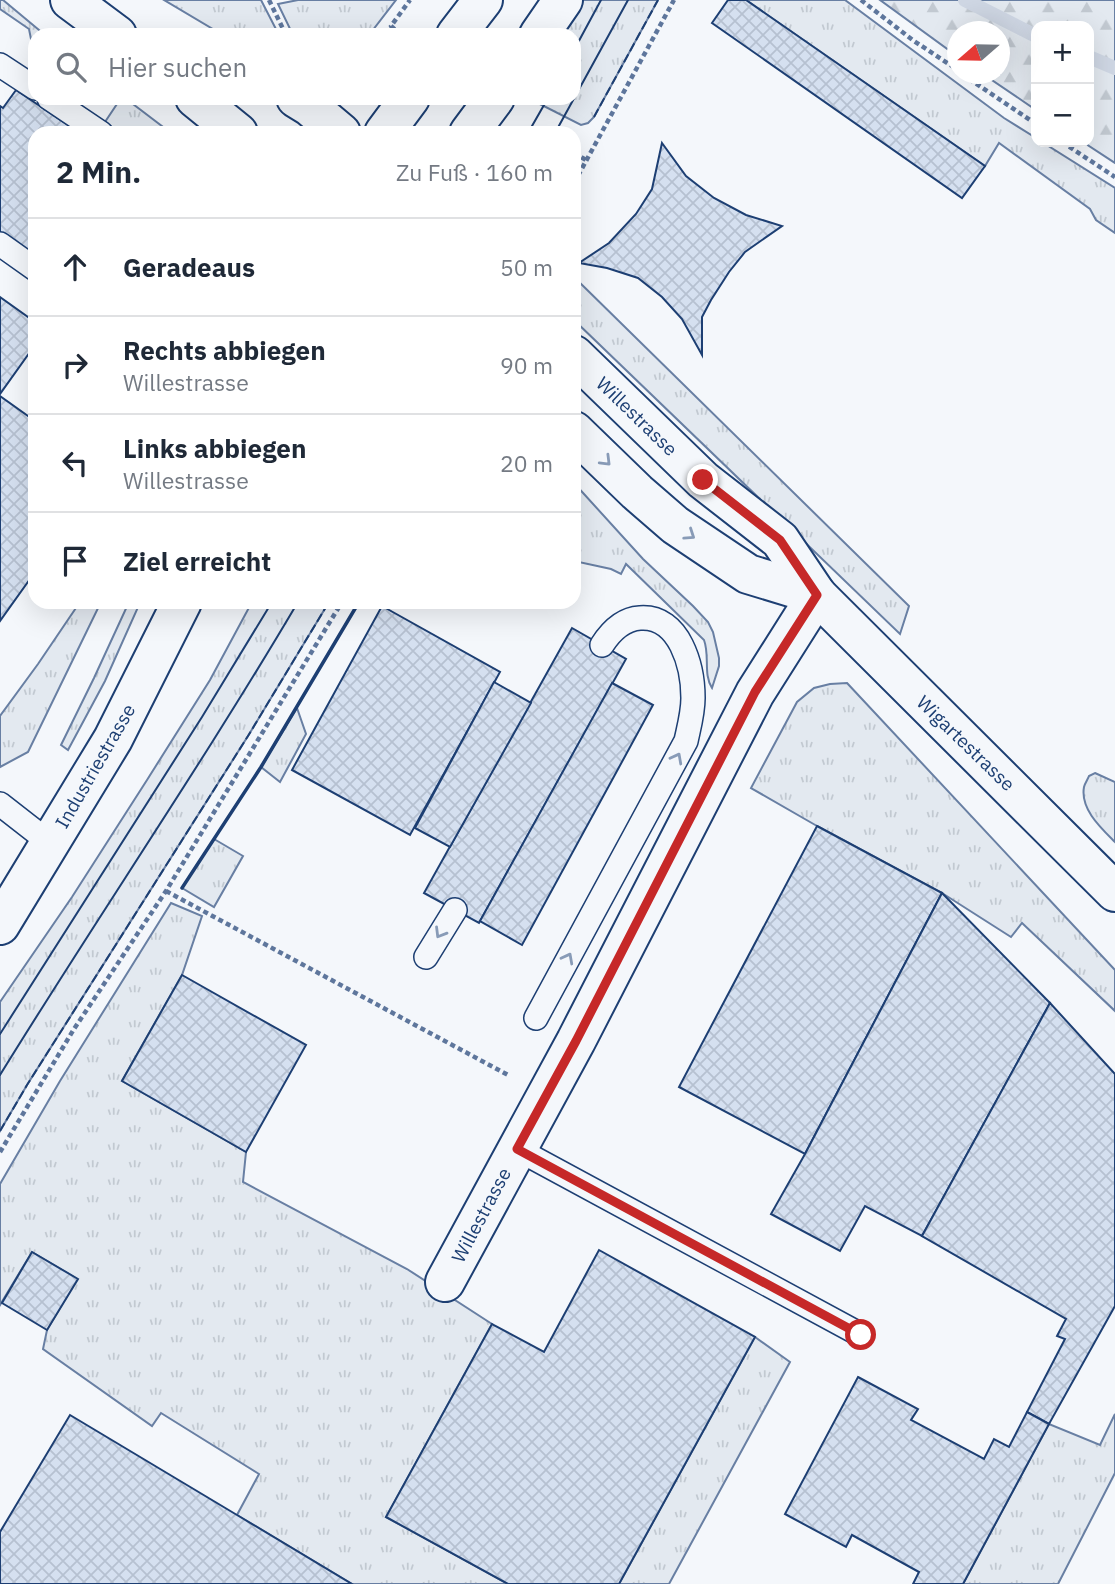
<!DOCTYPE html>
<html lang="de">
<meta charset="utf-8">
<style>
body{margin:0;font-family:"IBM Plex Sans",sans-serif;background:#f2f2f3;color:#1f2937}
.controls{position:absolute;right:21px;top:21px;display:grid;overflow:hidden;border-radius:14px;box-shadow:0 7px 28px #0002}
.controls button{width:63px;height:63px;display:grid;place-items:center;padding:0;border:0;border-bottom:2px solid #e0e1e3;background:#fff;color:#1f2937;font:35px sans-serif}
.compass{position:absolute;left:947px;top:21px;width:63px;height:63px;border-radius:50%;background:#fff;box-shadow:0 7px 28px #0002;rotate:250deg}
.stop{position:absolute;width:21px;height:21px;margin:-16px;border:5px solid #c62828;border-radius:50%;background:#fff}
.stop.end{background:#c62828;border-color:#fff;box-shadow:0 2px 7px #0008}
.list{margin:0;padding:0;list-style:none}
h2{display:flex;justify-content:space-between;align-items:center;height:91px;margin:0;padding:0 28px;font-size:30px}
h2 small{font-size:23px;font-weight:400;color:#747a83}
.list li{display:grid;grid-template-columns:46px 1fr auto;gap:21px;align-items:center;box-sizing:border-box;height:98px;padding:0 28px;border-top:2px solid #e0e1e3}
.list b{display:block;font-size:26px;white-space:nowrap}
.list p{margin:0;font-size:23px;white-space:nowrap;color:#747a83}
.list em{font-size:23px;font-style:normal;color:#747a83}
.icon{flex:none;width:38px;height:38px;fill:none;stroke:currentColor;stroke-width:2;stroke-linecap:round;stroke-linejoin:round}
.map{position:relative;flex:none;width:1115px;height:1584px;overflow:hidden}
.search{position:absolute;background:#fff;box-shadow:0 7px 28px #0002;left:28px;top:28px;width:553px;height:77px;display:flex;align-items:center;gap:18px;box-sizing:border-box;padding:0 24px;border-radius:21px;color:#747a83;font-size:26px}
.panel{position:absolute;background:#fff;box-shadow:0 7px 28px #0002;left:28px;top:126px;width:553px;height:483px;border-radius:21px}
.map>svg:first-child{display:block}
</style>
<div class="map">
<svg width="1115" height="1584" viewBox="0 0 1115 1584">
<defs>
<pattern id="grass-tufts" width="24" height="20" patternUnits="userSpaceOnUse" patternTransform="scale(1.75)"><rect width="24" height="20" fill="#e3e9f0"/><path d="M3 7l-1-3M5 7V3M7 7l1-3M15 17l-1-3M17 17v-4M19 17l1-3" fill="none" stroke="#c2c9d1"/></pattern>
<pattern id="forest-firs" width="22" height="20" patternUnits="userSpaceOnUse" patternTransform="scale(1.75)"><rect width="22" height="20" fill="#e3e9f0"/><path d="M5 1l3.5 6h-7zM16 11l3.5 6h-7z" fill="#c2c9d1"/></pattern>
<pattern id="building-cross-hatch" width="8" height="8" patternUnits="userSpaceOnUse" patternTransform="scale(1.75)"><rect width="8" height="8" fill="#d5e0f0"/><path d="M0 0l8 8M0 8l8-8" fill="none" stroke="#b6c1d1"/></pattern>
</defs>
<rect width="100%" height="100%" fill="#f4f7fb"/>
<g fill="url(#grass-tufts)" stroke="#687fa3" stroke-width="2">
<path d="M0 0H3L45 35H35V59L29 29 0 9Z"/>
<path d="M164 0H261L279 35H223Z"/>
<path d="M298 0H396L369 35H293L278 4Z"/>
<path d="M581 0H658L594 117 588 123 581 125 528 98H574V35H559Z"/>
<path d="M746 0H845L1004 118 1036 138V142H1042L1115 188V233L1096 220 1090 209 999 143 985 166Z"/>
<path d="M121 98H125L171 133H120L105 122Z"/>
<path d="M574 277 909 606 900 634 574 320Z"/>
<path d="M574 483 643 559 693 606 708 622 713 632 719 658V666L712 688C703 674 710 656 704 640L626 564 621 574 611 569 574 561Z"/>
<path d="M80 602H101L28 752 0 767V716L38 664Z"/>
<path d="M129 602H134L139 605 105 681 68 750 61 745 94 678Z"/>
<path d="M252 602H329L248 736 27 1085 0 1131V1002L72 897 147 780 210 680Z"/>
<path d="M847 683 1115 970V1011L1022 923 1011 937 942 893 817 826 751 788 797 702 814 688 830 684Z"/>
<path d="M297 708 306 734 280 782 261 767Z"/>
<path d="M1095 773 1115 782V842C1101 828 1080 809 1084 787 1085 783 1088 779 1089 776Z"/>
<path d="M214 839 243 856 214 907 182 888Z"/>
<path d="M171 903 202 916 182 975 122 1081 246 1152 243 1182 407 1269 492 1324 386 1517 508 1584H352L237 1515 259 1474 161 1413 152 1426 43 1349 47 1330 77 1279 32 1252 0 1305V1184L60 1081Z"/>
<path d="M755 1337 790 1362 669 1584H619Z"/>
<path d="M1115 1414V1473L1058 1584H963L1049 1424 1100 1445Z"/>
</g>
<path fill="url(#forest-firs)" stroke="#687fa3" stroke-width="2" d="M880 0H1115V163L1083 142H1089V26H1036V110L983 74H1000V32H958L957 56Z"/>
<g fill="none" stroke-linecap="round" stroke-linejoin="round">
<g stroke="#cfd7e4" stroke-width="14">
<path d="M965 0 1036 36"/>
<path d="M1089 57 1115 68"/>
</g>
</g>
<g fill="url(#building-cross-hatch)" stroke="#1d3f73" stroke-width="2">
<path d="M728 0H746L985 166 962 198 712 23Z"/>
<path d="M16 90 80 133H35V259L0 235V106L3 108Z"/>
<path d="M662 143 686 176 714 198 746 215 782 226 745 252 729 272 711 300 702 317V355L682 319 662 297 638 278 607 268 579 263 609 243 636 214 652 189Z"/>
<path d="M0 297 35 322V345L0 394Z"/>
<path d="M0 396 35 421V572L0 621Z"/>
<path d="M382 606 500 672 410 835 292 770Z"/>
<path d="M572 628 626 659 479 923 424 893Z"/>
<path d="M494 682 531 703 450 847 415 828Z"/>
<path d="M612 683 653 705 522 945 480 921Z"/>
<path d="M817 826 942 893 805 1154 679 1087Z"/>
<path d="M942 893 1050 1003 922 1236 865 1206 840 1251 771 1214 805 1154Z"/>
<path d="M182 975 306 1045 246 1152 122 1081Z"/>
<path d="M1050 1003 1115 1074V1306L1049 1424 1027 1412 1065 1339 1057 1336 1066 1319 922 1236Z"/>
<path d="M599 1250 755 1337 619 1584H508L386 1517 492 1324 544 1352Z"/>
<path d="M32 1252 78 1279 47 1330 2 1303Z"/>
<path d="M858 1377 918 1409 911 1420 984 1459 994 1439 1009 1447 1027 1412 1049 1424 963 1584H913L919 1572 852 1535 846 1547 785 1514Z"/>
<path d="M70 1415 237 1515 352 1584H0V1532Z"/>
</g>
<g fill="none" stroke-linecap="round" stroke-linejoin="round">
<defs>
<g id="lane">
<path d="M0 65 35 88"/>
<path d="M49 98 101 133"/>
<path d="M0 244 35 269"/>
<path d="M0 804 50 843"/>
<path d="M426 957 455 910"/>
<path d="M536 1018 686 741C689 727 693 713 693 698 693 667 680 615 640 618 623 619 611 631 602 645"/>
<path d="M517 1149 861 1335"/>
</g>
<g id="street">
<path d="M70 0 117 35"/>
<path d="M456 35 483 0"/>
<path d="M539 35 563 0"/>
<path d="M195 98 238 133"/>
<path d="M296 98 309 106 341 133"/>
<path d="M384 133 410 98"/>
<path d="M469 133 495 98"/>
<path d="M574 355 703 480 780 540 817 595 1115 892"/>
<path d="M574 431 637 492 675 525 748 574 817 595"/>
<path d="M0 925 113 739 182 602"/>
<path d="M445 1282 576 1041 755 693 817 595"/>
</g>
</defs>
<use href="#lane" stroke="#1d3f73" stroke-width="26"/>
<use href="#street" stroke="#1d3f73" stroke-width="42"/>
<g stroke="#5e769c" stroke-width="4.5" stroke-dasharray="5 3.5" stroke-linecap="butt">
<path d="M269 0 286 35"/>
<path d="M861 0 914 41 958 70"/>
<path d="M401 35 391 26 410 0"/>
<path d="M962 74 1036 124"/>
<path d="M1062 142 1115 177"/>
<path d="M574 153 586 160"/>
<path d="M574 183 674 0"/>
<path d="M166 891 508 1075"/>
<path d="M0 1152 74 1029 166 891 342 602"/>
</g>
<use href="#lane" stroke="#f4f7fb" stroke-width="23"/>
<use href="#street" stroke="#f4f7fb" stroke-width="38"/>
<g stroke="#1d3f73" stroke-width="2">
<path d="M574 50 601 0"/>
<path d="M528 133 548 98"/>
<path d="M555 133 628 0"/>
<path d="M0 1034 202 717 272 602"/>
<path d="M0 1075C98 916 203 763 298 602"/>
</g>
<g stroke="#1d3f73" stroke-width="2" stroke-dasharray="9 3.5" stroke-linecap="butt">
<path d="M594 117 658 0"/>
<path d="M0 1131 27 1085 248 736 329 602"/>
</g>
<path stroke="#1d3f73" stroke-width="3.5" d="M182 888 261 767 359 602"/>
</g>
<defs><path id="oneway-chevron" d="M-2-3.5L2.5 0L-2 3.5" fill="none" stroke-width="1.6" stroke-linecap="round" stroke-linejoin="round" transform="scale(1.75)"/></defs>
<g stroke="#889bb7">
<use href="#oneway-chevron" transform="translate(606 461) rotate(45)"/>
<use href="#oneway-chevron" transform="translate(690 535) rotate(34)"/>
<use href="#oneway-chevron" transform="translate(677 758) rotate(-62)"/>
<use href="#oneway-chevron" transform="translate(440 933) rotate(121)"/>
<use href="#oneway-chevron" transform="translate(568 958) rotate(-62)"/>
</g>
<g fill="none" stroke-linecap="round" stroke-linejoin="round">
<path stroke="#c62828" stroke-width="9" d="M703 480 780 540 817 595 755 692 576 1041 517 1149 861 1335"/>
</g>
<g text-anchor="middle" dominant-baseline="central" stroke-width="5" stroke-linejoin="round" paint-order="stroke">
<g font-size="19" fill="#1d3f73" stroke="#f4f7fb">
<text transform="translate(637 416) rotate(44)">Willestrasse</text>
<text transform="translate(966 743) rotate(44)">Wigartestrasse</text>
<text transform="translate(95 766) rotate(-60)">Industriestrasse</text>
<text transform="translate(481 1215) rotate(-62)">Willestrasse</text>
</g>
</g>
</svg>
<div class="controls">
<button>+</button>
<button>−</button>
</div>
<svg class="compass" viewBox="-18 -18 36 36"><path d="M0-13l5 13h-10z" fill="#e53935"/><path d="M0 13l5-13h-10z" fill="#747a83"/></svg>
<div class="stop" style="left:861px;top:1335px"></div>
<div class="stop end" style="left:703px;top:480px"></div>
<div class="search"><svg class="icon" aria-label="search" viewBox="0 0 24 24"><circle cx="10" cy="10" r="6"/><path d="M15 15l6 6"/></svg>Hier suchen</div>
<section class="panel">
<h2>2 Min.<small>Zu Fuß · 160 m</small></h2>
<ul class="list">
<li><svg class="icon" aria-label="ahead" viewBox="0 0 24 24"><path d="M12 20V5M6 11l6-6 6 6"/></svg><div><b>Geradeaus</b></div><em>50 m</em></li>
<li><svg class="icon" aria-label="right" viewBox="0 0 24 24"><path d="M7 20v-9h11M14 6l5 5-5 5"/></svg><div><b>Rechts abbiegen</b><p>Willestrasse</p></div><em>90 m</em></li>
<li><svg class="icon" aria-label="left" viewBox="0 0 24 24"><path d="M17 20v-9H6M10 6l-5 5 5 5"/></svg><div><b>Links abbiegen</b><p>Willestrasse</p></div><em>20 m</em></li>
<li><svg class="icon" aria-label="arrive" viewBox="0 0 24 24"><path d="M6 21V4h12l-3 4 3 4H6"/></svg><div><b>Ziel erreicht</b></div></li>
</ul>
</section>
</div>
